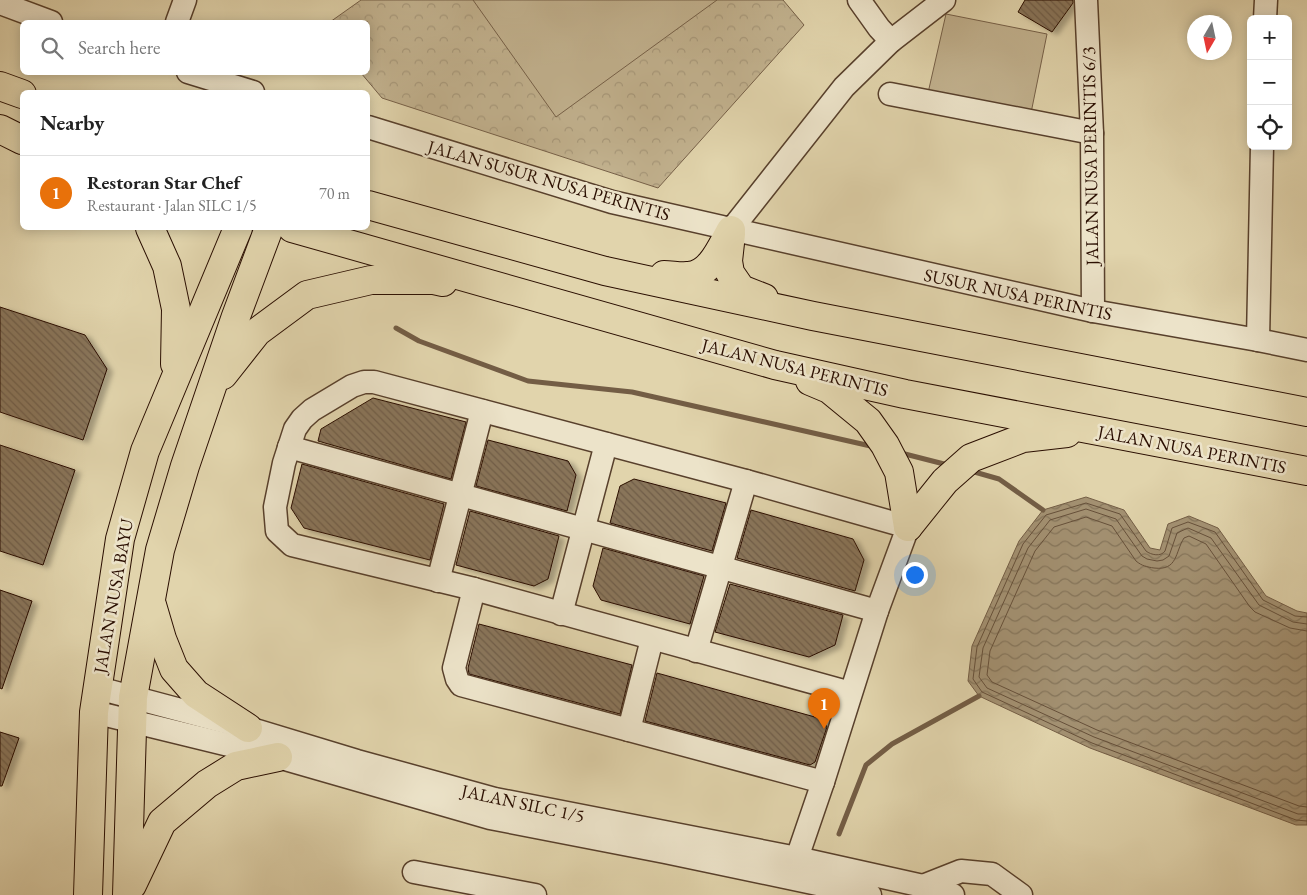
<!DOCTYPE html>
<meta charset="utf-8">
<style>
body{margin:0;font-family:"EB Garamond",serif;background:#f2f2f2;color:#222}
.controls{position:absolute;right:15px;top:15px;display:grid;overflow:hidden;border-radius:8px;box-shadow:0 2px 12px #0003}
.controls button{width:45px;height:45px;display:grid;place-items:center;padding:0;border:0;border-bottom:1px solid #e0e0e0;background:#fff;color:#222;font:25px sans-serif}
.compass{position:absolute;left:1187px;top:15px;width:45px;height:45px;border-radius:50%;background:#fff;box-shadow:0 2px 12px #0003;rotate:189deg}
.you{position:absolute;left:914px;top:574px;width:18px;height:18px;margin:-12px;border:4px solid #fff;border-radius:50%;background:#1a73e8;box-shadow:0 0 0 8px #1a73e833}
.badge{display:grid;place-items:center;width:32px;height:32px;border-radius:50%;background:#8f2418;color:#fff;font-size:16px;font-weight:700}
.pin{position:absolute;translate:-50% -41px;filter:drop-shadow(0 1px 2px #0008)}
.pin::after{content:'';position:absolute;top:26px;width:18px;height:15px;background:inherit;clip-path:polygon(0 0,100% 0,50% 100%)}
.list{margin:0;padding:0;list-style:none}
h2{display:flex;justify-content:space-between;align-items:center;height:65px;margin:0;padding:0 20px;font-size:21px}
h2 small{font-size:16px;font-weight:400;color:#767676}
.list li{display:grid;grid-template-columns:32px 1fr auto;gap:15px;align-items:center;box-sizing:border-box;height:75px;padding:0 20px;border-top:1px solid #e0e0e0}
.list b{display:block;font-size:19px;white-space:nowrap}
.list p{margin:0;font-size:16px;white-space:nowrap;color:#767676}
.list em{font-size:16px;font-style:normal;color:#767676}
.icon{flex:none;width:28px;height:28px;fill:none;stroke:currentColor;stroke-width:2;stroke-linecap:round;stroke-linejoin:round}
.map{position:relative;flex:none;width:1307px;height:895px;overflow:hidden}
.search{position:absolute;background:#fff;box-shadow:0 2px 12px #0003;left:20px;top:20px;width:350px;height:55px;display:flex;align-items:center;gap:12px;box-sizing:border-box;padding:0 18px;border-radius:8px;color:#767676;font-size:19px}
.panel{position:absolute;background:#fff;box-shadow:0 2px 12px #0003;left:20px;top:90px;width:350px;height:140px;border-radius:8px}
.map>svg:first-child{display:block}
</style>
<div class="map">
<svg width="1307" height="895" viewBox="0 0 1307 895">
<defs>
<pattern id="park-crowns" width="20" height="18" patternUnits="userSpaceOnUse" patternTransform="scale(1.25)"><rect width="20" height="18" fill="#c2b28f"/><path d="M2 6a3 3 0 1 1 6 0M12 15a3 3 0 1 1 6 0" fill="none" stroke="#a7987a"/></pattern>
<pattern id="water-waves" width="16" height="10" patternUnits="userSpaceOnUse" patternTransform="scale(1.25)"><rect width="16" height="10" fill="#a39172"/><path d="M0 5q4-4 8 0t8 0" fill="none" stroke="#85755b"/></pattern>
<pattern id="building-back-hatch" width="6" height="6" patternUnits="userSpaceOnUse" patternTransform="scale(1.25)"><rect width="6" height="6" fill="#89755a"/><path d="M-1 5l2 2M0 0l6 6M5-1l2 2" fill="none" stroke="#705e48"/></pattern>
<filter id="shadow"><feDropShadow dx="5.5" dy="3" stdDeviation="2.5" flood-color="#0004"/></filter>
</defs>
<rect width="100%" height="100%" fill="#e1d4ac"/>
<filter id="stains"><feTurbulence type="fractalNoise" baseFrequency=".004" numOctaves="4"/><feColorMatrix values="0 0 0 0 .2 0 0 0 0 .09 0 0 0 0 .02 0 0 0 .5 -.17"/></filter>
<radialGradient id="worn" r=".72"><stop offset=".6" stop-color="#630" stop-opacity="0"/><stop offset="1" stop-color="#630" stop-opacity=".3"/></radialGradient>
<path fill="url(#park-crowns)" stroke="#766048" d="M361 0H783L804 25 658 188 382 98 361 73 368 72V22H330Z"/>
<g fill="#c2b28f" stroke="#766048">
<path d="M473 0H717L556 117Z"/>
<path d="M946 14 1047 34 1031 113 928 93Z"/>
</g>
<path fill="url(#water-waves)" stroke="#735d45" d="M1086 497 1124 510 1150 548 1160 550 1168 524 1189 516 1218 528 1266 596 1297 611 1307 613V825H1296L1090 748 979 696 968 681 972 646 1019 541 1043 510Z"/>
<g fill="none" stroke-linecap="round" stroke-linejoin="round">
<g stroke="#66503a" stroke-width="1">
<path d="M1307 617 1295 616 1263 600 1215 532 1188 522 1172 528 1165 551C1161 557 1151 555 1146 551L1120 514 1086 503 1046 515 1023 544 977 647 973 679 982 692 1092 743 1296 820 1307 821"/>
<path d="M1307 624 1293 622 1259 605 1211 538 1188 528 1177 533 1169 556 1163 560 1157 561 1147 559 1142 556 1116 519 1086 509 1050 520 1028 548 983 648 979 677 987 688 1094 737 1298 814H1307"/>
<path d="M1307 631 1290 628 1255 612 1250 607 1206 544 1189 536 1184 538C1175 552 1178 571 1154 568 1147 567 1142 566 1136 561L1112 526 1086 517 1054 527 1035 551 990 651 987 675 992 682 1097 730 1299 806 1307 807"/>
</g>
<g stroke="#735d45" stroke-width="5">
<path d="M396 328 419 341 528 381 632 392 875 447"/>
<path d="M901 453 948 465"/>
<path d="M971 471 999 479 1043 510"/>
<path d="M839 834 866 765 892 744 979 696"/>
</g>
</g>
<g fill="url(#building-back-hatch)" stroke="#2a0e01" filter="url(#shadow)">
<path d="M1025 0H1073V3L1052 32 1018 12Z"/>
<path d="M0 307 85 335 107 369 83 440 0 412Z"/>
<path d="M373 398 466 422 451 479 318 441 321 429Z"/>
<path d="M488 440 568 461 576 475 567 511 476 486Z"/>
<path d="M0 445 75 470 43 565 0 551Z"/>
<path d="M302 464 444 504 430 560 304 528 291 508Z"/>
<path d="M634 479 726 503 712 551 610 523 620 486Z"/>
<path d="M751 510 853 539 864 560 855 591 737 558Z"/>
<path d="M470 511 559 536 548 579 534 586 456 565Z"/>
<path d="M603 548 704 576 690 624 601 600 593 586Z"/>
<path d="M730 584 843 615 835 645 809 657 715 632Z"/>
<path d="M0 590 32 601 2 689 0 688Z"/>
<path d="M479 624 632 665 620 714 469 674 468 668Z"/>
<path d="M657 673 822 719 827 727 815 762 810 765 645 721Z"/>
<path d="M0 732 19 738 2 786H0Z"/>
</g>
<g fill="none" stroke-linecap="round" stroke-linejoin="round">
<defs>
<g id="minor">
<path d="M859 0 879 28 891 41"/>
<path d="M1086 0 1092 133 1093 311"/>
<path d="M0 3 51 22"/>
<path d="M1265 19 1266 0"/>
<path d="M177 22 185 0"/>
<path d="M188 72 253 92"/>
<path d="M890 94 1092 133"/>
<path d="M368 127 612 202 1093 311 1258 340 1307 350"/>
<path d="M731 230 844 87 891 41 944 0"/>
<path d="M1258 340 1262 146"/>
<path d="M289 447 877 611"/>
<path d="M438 581 482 411"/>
<path d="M474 589 454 668 457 679 461 685 823 782"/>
<path d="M561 614 606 444"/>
<path d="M696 651 746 481"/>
<path d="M98 688 248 728 357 761 495 799 797 858 923 886 953 895"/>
<path d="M94 712 278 757 490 818 665 852 870 895"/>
<path d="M629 730 652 639"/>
<path d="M797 858 823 782 877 611 908 527 746 481 374 382H364L352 386 312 410 302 419 295 429 284 463 275 507 277 531 292 545 474 589 851 693"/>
<path d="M414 872 535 895"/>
<path d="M923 886 961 871 992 874 1021 895"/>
</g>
<g id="major">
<path d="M0 86 22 94"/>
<path d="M0 129 22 140"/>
<path d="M368 205 605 271 813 316 1307 412"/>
<path d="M150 228 167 266 176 309 175 364"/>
<path d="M292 228 775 365 905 394 1307 471"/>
<path d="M731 234 728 261 730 273 741 289 764 298"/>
<path d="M664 275C672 275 680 277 688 276 711 275 721 247 731 230"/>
<path d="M223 375 257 332 307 295 371 280H434L443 282"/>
<path d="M810 381 829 389 868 421 885 445 899 472 908 527"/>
<path d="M908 527 945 481 971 458 1023 438 1067 433"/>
<path d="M152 605 162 639 174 669 196 694 248 728"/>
<path d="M132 885 162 822 207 784 236 766 278 757"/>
<path d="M88 895 94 712 120 539 145 451 238 228"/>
<path d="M127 895 133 697 160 550 185 466 235 319 269 228"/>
</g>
</defs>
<use href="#minor" stroke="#58402c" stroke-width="25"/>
<use href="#major" stroke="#2a0e01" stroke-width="30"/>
<use href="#minor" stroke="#ece3c9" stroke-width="22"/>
<use href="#major" stroke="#e1d4ac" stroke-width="28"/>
</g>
<g text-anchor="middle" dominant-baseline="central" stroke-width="5" stroke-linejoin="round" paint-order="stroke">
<g font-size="18" fill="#2a0e01" stroke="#ece3c9">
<text transform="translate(1090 156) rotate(-91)">JALAN NUSA PERINTIS 6/3</text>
<text transform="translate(549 180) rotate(16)">JALAN SUSUR NUSA PERINTIS</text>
<text transform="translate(1018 294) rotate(12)">SUSUR NUSA PERINTIS</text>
<text transform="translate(795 367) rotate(14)">JALAN NUSA PERINTIS</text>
<text transform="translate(1192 449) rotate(11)">JALAN NUSA PERINTIS</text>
<text transform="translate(113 596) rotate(-80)">JALAN NUSA BAYU</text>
<text transform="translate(523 803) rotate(12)">JALAN SILC 1/5</text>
</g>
</g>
<rect width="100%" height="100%" filter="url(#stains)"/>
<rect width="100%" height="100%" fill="url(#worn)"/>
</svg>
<div class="controls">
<button>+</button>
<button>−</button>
<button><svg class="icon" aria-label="locate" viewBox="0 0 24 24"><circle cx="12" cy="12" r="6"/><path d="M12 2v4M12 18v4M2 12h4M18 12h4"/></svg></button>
</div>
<svg class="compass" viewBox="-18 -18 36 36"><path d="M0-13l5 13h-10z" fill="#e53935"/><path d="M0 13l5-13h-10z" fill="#767676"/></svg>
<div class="you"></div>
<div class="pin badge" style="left:824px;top:729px;background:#e8710a">1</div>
<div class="search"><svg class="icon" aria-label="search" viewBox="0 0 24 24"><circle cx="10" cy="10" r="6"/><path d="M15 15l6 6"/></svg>Search here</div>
<section class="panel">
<h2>Nearby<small></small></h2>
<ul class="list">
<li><span class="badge" style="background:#e8710a">1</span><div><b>Restoran Star Chef</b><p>Restaurant · Jalan SILC 1/5</p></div><em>70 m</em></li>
</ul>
</section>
</div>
